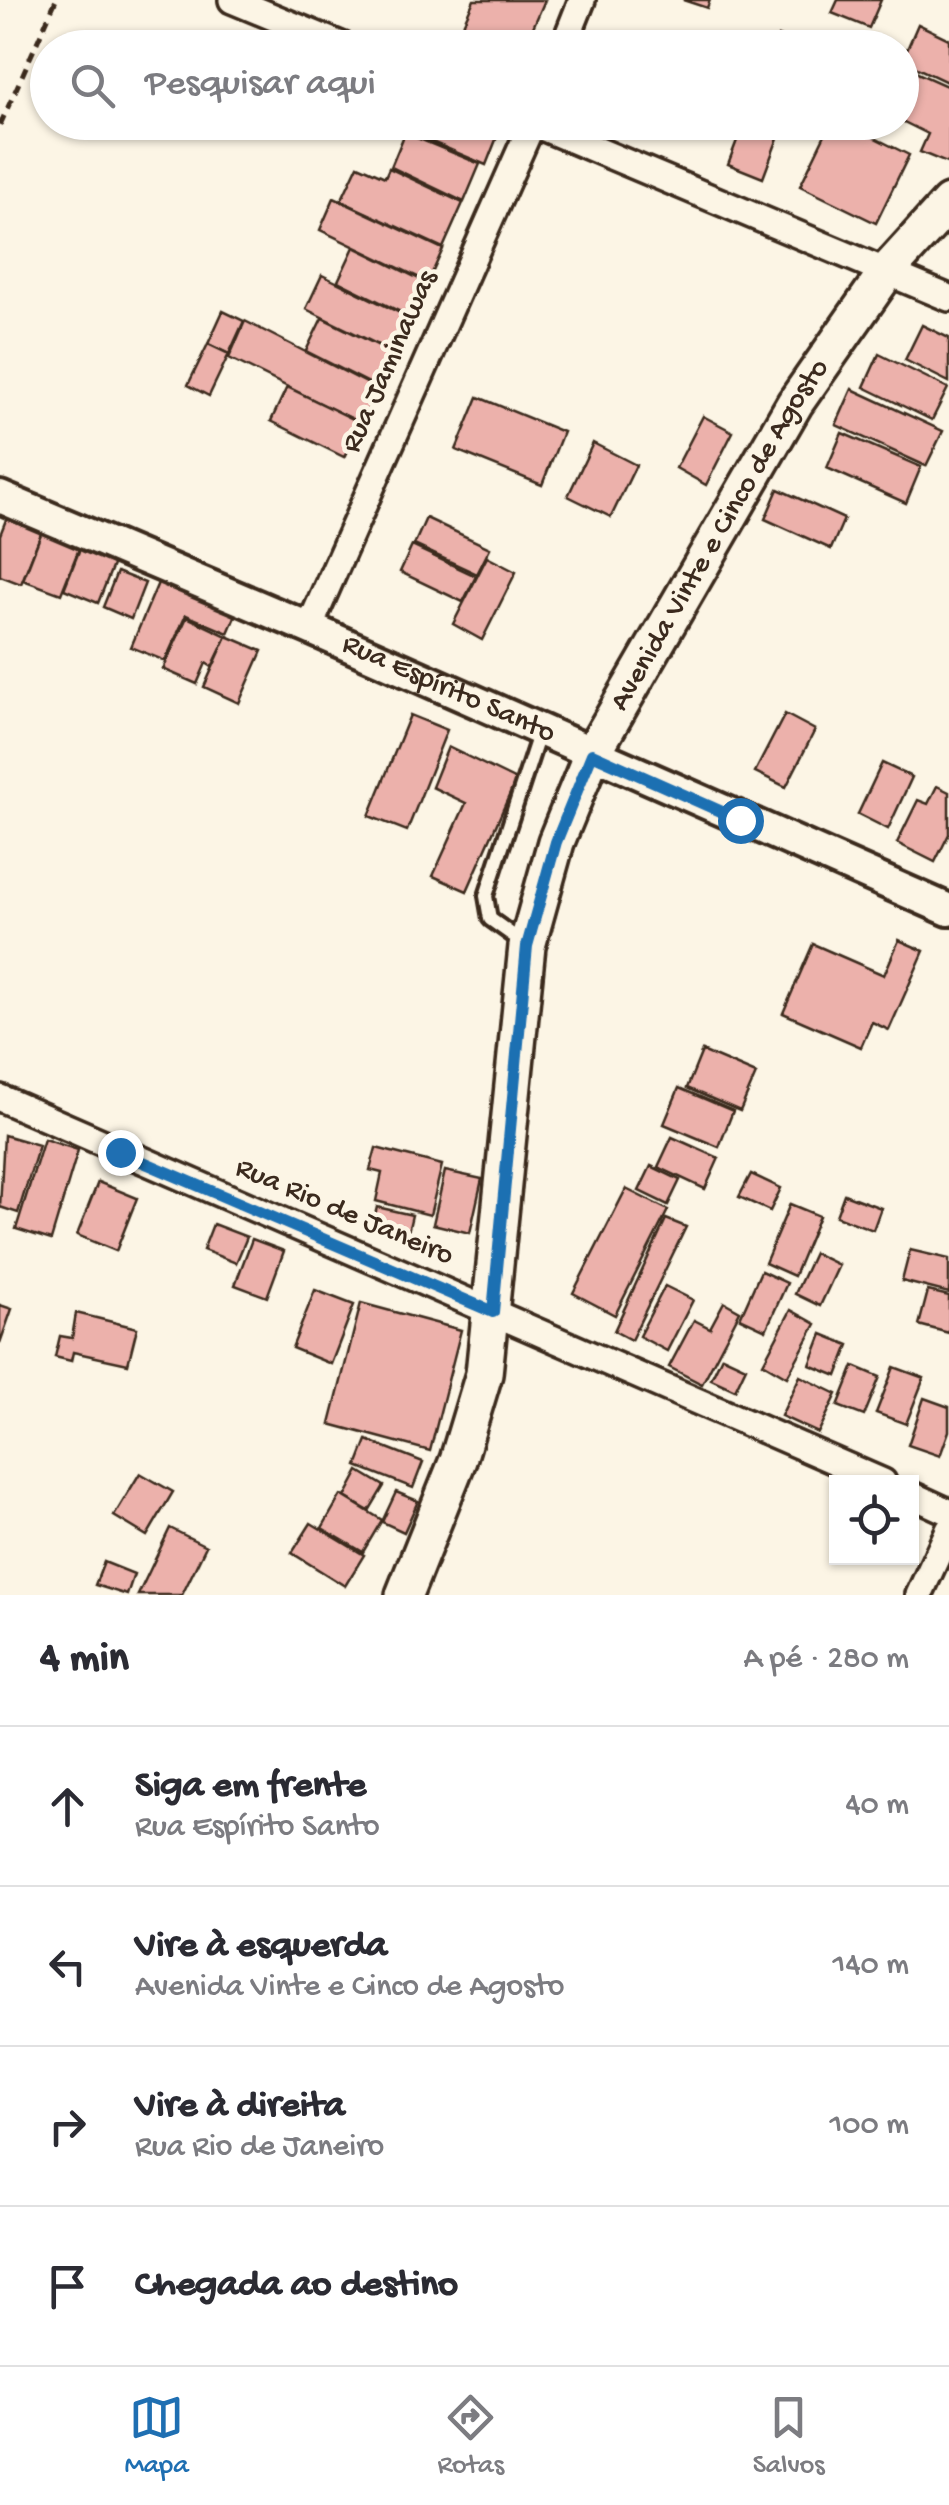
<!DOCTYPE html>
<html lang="pt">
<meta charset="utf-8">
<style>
body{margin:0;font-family:"Gochi Hand",sans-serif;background:#f2f2f3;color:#2b2b33}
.controls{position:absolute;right:30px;bottom:30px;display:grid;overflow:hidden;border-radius:0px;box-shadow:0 2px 8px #0004}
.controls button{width:90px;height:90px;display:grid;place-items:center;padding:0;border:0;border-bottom:2px solid #e1e1e2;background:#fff;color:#2b2b33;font:50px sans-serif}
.stop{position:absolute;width:30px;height:30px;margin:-22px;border:8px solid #1f6fb2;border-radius:50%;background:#fff}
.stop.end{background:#1f6fb2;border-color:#fff;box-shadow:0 2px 10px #0008}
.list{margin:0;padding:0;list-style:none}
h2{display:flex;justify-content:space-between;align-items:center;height:130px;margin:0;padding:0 40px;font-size:42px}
h2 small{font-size:32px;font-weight:400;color:#7c7c81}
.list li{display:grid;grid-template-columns:65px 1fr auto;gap:30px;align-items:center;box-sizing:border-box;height:160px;padding:0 40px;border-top:2px solid #e1e1e2}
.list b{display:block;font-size:38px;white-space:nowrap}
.list p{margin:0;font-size:32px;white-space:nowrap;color:#7c7c81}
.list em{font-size:32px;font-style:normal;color:#7c7c81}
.icon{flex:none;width:55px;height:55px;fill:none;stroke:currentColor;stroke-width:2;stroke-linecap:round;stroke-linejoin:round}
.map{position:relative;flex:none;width:949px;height:1595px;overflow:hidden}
.search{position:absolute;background:#fff;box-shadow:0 2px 8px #0004;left:30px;right:30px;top:30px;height:110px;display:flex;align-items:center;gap:25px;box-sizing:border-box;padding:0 35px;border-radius:55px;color:#7c7c81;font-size:38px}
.sheet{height:770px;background:#fff}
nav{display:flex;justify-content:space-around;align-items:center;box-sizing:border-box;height:140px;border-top:2px solid #e1e1e2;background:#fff;font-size:28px;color:#7c7c81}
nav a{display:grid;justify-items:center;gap:5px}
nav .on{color:#1f6fb2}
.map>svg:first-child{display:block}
</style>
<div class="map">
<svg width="949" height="1595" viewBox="0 0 949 1595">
<rect width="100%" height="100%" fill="#fcf5e5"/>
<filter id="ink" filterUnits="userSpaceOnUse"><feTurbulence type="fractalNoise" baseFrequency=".01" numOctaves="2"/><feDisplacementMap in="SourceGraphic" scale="20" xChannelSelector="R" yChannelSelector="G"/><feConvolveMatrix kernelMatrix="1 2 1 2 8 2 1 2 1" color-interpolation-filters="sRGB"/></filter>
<g filter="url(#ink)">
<g fill="#ecb1ab" stroke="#3b2a1e" stroke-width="2.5">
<path d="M474 0H545L524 48H491L459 33Z"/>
<path d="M683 0H710L707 8Z"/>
<path d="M838 0H881L869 28 832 13Z"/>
<path d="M918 24 949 39V83L902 61Z"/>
<path d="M778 36 808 48H774Z"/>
<path d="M913 71 949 87V164L920 152 928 134 902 121V98Z"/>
<path d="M401 122H503L486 165 399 128Z"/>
<path d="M744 122H784L763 178 728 164Z"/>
<path d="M831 122H843L909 155 876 223 800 186Z"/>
<path d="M405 133 480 164 464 202 391 167Z"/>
<path d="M358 165 385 177 389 168 463 203 443 248 341 201Z"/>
<path d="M334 198 443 249 428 282 320 230Z"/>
<path d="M354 247 427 283 411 317 338 281Z"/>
<path d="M322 275 412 319 395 353 306 309Z"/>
<path d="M223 311 244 321 229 354 208 344Z"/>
<path d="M322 318 395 354 379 388 306 351Z"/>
<path d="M245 321 378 389 361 423 229 358Z"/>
<path d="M922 325 949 338V382L905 360Z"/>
<path d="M208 344 229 354 209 396 188 385Z"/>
<path d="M879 354 948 388 932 420 864 387Z"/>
<path d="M287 387 361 423 344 457 271 421Z"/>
<path d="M852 389 943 431 926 466 836 425Z"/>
<path d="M478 397 563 432 542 485 456 450Z"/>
<path d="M703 416 733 432 706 485 676 468Z"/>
<path d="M842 433 921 467 906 503 827 468Z"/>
<path d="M593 443 636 465 611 517 568 496Z"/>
<path d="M778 489 844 519 831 549 765 519Z"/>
<path d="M11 507 46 521 21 584 0 576V535Z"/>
<path d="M426 518 490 548 477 574 414 545Z"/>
<path d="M46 521 84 536 61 594 23 580Z"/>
<path d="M81 546 115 560 98 603 64 589Z"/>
<path d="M412 546 476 576 463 602 400 572Z"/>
<path d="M487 557 516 572 482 640 453 624Z"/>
<path d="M163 571 240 605 228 633 186 615 165 661 131 647Z"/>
<path d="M117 572 145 583 131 619 103 607Z"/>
<path d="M187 617 227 636 212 667 206 663 197 684 163 669Z"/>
<path d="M227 636 262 651 239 703 204 687Z"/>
<path d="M785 714 815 730 786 787 755 772Z"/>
<path d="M410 715 447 730 407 831 369 816Z"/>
<path d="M448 747 516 780 467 891 433 876 466 803 432 787Z"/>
<path d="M882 763 912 777 888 829 858 814Z"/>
<path d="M937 786 949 792V834L935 862 897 843 918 800 928 804Z"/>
<path d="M899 940 924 951 889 1030 872 1022 861 1047 783 1013 813 944 884 975Z"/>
<path d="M702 1051 756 1074 740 1111 687 1088Z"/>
<path d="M679 1088 733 1111 719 1147 664 1124Z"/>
<path d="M4 1135 39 1145 18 1213 0 1207Z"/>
<path d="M672 1137 719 1158 705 1189 658 1167Z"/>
<path d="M44 1139 78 1150 51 1240 16 1229Z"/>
<path d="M376 1148 442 1165 430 1215 376 1201 382 1173 370 1170Z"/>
<path d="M651 1166 680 1180 668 1205 639 1191Z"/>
<path d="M445 1171 482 1179 470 1233 433 1224Z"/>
<path d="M751 1174 781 1188 770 1211 739 1197Z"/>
<path d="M98 1182 137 1198 116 1251 77 1235Z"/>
<path d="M626 1189 668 1210 615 1315 573 1293Z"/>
<path d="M844 1194 881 1208 873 1230 836 1216Z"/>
<path d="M790 1204 819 1216 794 1276 765 1263Z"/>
<path d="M377 1207 412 1215 408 1232 373 1223Z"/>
<path d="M666 1219 686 1227 631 1340 614 1331Z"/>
<path d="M213 1224 247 1237 236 1263 203 1250Z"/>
<path d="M252 1239 284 1251 267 1297 235 1285Z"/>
<path d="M910 1250 949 1259V1293L902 1281Z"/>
<path d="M814 1253 839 1265 820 1306 795 1294Z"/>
<path d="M761 1271 787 1283 766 1330 740 1318Z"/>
<path d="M665 1286 693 1300 667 1351 639 1336Z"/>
<path d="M315 1290 354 1305 331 1364 292 1348Z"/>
<path d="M928 1291 949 1296V1333L919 1325Z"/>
<path d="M724 1302 740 1311 702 1384 669 1367 694 1320 710 1328Z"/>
<path d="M361 1303 461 1330 430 1451 330 1424Z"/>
<path d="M0 1305 12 1309 0 1343Z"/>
<path d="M791 1310 816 1324 787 1377 763 1363Z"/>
<path d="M76 1313 137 1328 128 1364 73 1352 71 1361 55 1357 60 1336 72 1338Z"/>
<path d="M822 1334 849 1345 837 1376 810 1365Z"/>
<path d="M722 1356 746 1367 735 1390 711 1379Z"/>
<path d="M854 1366 880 1377 864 1416 838 1406Z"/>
<path d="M894 1367 924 1378 906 1424 876 1413Z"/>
<path d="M800 1376 837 1394 818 1433 781 1416Z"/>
<path d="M924 1398 949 1407V1431L940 1456 908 1445Z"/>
<path d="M367 1440 423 1462 413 1488 357 1466Z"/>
<path d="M359 1471 384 1486 369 1511 345 1497Z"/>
<path d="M140 1473 173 1492 147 1536 114 1516Z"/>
<path d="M396 1492 418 1501 404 1532 382 1522Z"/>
<path d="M341 1495 382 1520 363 1552 322 1528Z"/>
<path d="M311 1523 364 1555 345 1586 292 1553Z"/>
<path d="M170 1528 206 1546 182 1595H138Z"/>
<path d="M104 1562 134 1574 127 1595 95 1585Z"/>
</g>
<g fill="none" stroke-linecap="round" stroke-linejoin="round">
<defs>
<path id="service" d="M525 944 490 919 486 896 540 731"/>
<g id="minor">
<path d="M232 0 348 48"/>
<path d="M563 48 582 0"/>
<path d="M530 122 949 298"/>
<path d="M309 628 533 122"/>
<path d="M0 1098 883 1482"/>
<path d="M912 1495 949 1512"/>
<path d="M919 1595 949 1530"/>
</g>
<g id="tertiary">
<path id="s1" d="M0 497 309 628 949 910"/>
</g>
<g id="secondary">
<path id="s2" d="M404 1595 458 1460 484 1374 527 946 556 842 592 754 795 403 888 270 949 203"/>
</g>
</defs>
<use href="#service" stroke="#3b2a1e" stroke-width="20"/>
<use href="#minor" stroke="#3b2a1e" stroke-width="32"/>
<use href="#tertiary" stroke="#3b2a1e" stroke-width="38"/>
<use href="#secondary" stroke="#3b2a1e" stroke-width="42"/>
<path stroke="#3b2a1e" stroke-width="5" stroke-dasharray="10 8" stroke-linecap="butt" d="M0 125 56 0"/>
<use href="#service" stroke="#fcf5e5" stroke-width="12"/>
<use href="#minor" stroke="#fcf5e5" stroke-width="25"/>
<use href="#tertiary" stroke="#fcf5e5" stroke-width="30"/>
<use href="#secondary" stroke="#fcf5e5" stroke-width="35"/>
</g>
</g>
<g fill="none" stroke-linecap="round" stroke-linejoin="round" filter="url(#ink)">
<path stroke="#1f6fb2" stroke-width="12" d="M120 1152 493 1312 527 946 556 842 592 754 740 820"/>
</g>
<g text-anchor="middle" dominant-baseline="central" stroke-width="9" stroke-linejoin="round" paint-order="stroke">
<g font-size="30" fill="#3b2a1e" stroke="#fcf5e5">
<text transform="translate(391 362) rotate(-66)">Rua Jaminawas</text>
<text stroke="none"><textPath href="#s2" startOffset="1122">Avenida Vinte e Cinco de Agosto</textPath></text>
<text stroke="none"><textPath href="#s1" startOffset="488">Rua Espírito Santo</textPath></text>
<text transform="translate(344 1213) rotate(23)">Rua Rio de Janeiro</text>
</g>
</g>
</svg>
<div class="controls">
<button><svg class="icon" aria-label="locate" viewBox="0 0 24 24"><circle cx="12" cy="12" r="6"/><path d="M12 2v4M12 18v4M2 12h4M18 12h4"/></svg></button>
</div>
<div class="stop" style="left:740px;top:820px"></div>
<div class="stop end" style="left:120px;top:1152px"></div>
<div class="search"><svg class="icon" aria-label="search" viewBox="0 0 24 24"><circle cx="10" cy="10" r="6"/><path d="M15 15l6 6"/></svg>Pesquisar aqui</div>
</div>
<section class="sheet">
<h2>4 min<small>A pé · 280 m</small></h2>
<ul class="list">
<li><svg class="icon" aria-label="ahead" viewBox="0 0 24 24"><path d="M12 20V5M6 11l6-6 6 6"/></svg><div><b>Siga em frente</b><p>Rua Espírito Santo</p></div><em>40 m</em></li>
<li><svg class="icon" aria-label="left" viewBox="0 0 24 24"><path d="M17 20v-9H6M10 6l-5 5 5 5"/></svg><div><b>Vire à esquerda</b><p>Avenida Vinte e Cinco de Agosto</p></div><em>140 m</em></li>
<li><svg class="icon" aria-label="right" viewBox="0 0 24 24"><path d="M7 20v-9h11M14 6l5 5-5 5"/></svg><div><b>Vire à direita</b><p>Rua Rio de Janeiro</p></div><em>100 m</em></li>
<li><svg class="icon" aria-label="arrive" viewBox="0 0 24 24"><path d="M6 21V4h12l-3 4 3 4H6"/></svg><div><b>Chegada ao destino</b></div></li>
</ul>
</section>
<nav>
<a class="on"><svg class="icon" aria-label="map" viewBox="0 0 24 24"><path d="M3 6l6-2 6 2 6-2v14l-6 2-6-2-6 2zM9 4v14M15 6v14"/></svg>Mapa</a>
<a><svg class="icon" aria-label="directions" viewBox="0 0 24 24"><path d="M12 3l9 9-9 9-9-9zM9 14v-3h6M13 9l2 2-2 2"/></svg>Rotas</a>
<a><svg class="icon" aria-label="saved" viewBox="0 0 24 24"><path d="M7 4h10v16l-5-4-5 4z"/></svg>Salvos</a>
</nav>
